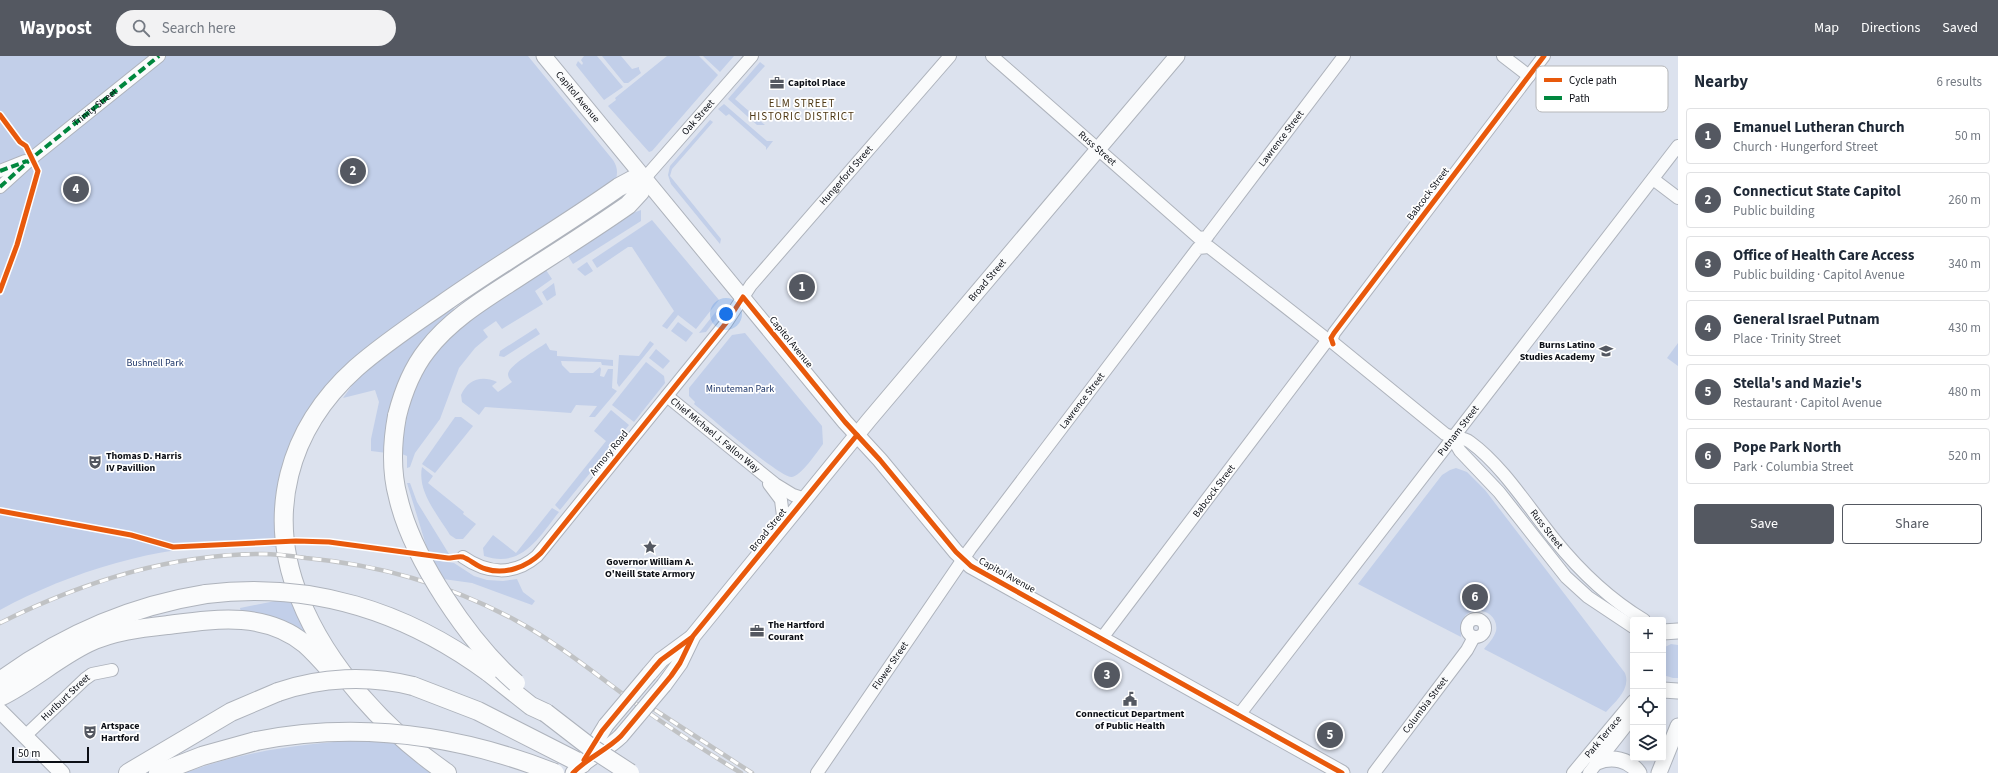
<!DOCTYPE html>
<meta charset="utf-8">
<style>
body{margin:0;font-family:"Source Sans 3",sans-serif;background:#f2f2f3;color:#1f2937}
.controls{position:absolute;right:12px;bottom:12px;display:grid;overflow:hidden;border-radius:4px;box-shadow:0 2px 10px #0003}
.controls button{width:36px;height:36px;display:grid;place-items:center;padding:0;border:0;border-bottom:1px solid #e0e1e3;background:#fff;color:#1f2937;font:20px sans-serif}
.scale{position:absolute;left:12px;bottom:10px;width:77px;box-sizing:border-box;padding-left:4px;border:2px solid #0b0e15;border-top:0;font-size:11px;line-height:14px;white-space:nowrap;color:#0b0e15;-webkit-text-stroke:3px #fff;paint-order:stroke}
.you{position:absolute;left:726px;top:258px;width:14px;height:14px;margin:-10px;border:3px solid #fff;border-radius:50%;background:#1a73e8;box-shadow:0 0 0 6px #1a73e833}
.badge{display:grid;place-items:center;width:26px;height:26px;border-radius:50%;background:#545861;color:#fff;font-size:13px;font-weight:700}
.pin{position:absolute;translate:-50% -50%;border:2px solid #fff;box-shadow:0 1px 4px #0006}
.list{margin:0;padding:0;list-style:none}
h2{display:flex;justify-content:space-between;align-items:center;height:52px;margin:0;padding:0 16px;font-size:17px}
h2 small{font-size:13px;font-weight:400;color:#747a83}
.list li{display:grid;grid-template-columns:26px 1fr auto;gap:12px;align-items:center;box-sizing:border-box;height:56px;margin:0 8px 8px;padding:0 8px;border:1px solid #e0e1e3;border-radius:4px}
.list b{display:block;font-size:15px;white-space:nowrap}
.list p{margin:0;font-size:13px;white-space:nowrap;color:#747a83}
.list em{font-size:13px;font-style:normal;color:#747a83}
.actions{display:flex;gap:8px;padding:12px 16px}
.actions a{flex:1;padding:9px 0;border:1px solid #545861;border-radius:4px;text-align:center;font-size:14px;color:#545861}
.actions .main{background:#545861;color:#fff}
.icon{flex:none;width:22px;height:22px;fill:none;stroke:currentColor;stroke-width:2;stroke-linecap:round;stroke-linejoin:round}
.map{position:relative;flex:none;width:1678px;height:717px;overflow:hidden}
header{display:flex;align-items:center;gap:24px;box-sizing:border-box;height:56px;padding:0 20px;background:#545861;color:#fff}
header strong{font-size:19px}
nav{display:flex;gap:22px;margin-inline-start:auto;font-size:14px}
.search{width:280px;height:36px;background:#f2f2f3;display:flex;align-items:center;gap:10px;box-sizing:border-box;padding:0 14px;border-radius:22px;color:#747a83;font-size:15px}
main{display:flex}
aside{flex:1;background:#fff}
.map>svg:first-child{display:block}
</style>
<header>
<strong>Waypost</strong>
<div class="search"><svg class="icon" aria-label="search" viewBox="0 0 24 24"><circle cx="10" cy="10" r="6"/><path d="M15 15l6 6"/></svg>Search here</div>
<nav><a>Map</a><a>Directions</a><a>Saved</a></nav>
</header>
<main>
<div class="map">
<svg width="1678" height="717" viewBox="0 0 1678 717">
<rect width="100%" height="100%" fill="#dce2ee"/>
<g fill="#c2cfe9">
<path d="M0 0H528L613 104C617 110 618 116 616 123L381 283 296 376 280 416 275 442V491C181 482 82 510 0 554Z"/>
<path d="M584 0H597L623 31 604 44 576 9 578 5 582 9 583 7 581 4Z"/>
<path d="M602 0H621L632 13 639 11V13L641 17 628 27H624Z"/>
<path d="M667 0H699L718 19 652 95 649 96 608 50 616 44 615 42Z"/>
<path d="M703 0H734L720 16Z"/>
<path d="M760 6 765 10 735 43 765 69H757L728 43Z"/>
<path d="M724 48 767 85H773L766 94V91L729 58 726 60 718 53Z"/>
<path d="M710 64 713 66 672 113 670 120 721 183 720 188 671 128 668 119 670 110Z"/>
<path d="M641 154V165L573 208 568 200 633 157Z"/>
<path d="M652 164 719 244 696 273 678 259 667 273 662 270 674 255 632 191H628L597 212 592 204Z"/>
<path d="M587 206 593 215 585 220 577 213Z"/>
<path d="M546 214 552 223 535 235 543 248 502 273 496 265 483 274 488 281 475 292 459 312 440 363 415 397 410 411 407 412V400L402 398C403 359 413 318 442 289 468 262 514 236 546 214Z"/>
<path d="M554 227 556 239 547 245 542 236Z"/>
<path d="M452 249 454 253 427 281 387 397 371 395V383L379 346 375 334 343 342 358 321 380 303Z"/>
<path d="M718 253 722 255 706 276 699 277Z"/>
<path d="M678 266 693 277 686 286 671 275Z"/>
<path d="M536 272 540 278 504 301 499 300 500 295Z"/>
<path d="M745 277 822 370 823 388C817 396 801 420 792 421 780 422 708 359 694 348L695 346 689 340V332L732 279Z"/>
<path d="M650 285 654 288 619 331 617 327 619 299 639 300Z"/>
<path d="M546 287 550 294 557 295V300L613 304V310L602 309 601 306 561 305 562 309 570 317H593L600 311 601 313 600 320 604 321 608 313H613L612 332 617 335 595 361H589L597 350 576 349 571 357 485 351 479 359 462 346 461 339C468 323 482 319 497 326L492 330 498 336 512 326C510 324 508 321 508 318 509 309 538 293 546 287Z"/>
<path d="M1678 287V310L1667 302Z"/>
<path d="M656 293 670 305 663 313 649 302Z"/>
<path d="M646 306 664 320 665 327 634 366 612 349Z"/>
<path d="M611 354 629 369 560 454 555 449 606 385 594 375Z"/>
<path d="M455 361H461L473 370 435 417 422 408Z"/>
<path d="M422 411 433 420 428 427 464 456 463 458 476 468 463 483H456L450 479C438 459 417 436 422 411Z"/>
<path d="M1456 412 1467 416 1485 434 1625 617C1631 633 1616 645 1606 656L1484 593C1488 588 1494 582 1496 575 1500 554 1468 546 1462 566 1460 571 1462 576 1461 581L1358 528 1442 419 1450 414Z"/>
<path d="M407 427H410L417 446 449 498 446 501 429 499Z"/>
<path d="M552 452 559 456C539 481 522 513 484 500L483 492 493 479 516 497Z"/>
<path d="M432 504 454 507 474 520 487 524 503 525 517 523 523 536 535 545 532 549 472 527 443 523Z"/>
<path d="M290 542 318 590 241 556 240 552Z"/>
<path d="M1671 588 1678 589V622H1673L1663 619V592Z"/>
<path d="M362 684 395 687 418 708 432 717H185C244 695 299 688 362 684Z"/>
</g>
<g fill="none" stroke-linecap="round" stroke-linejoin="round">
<defs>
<g id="minor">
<path id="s1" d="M992 0 1199 182 1207 181 1209 178 1344 0"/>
<path d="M1503 0 1529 20"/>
<path id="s2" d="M1544 0 1334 277 1331 285 1445 378C1455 383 1462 380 1470 386 1502 409 1529 452 1554 483 1579 514 1609 543 1644 564"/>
<path d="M0 115 25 105"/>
<path id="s3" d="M644 123 752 0"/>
<path d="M1653 123 1678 142"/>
<path d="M0 131 32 102 159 0"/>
<path id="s4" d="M667 340 775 428 793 439 805 443"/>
<path d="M1453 383 1460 395 1499 436 1566 521 1588 541 1633 571"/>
<path d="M769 428 781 444 784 468"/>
<path id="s5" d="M463 501C487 518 514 520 537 500L726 267 751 229 950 0"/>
<circle cx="1476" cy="572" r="9"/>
<path id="s6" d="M1239 659 1678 90"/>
<path id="s7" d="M25 680 85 623 92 618 112 614"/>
<path id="s8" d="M817 717 970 493 1198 192 1209 191 1324 281 1326 286 1102 582"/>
<path id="s9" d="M1374 717 1467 594 1474 581"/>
<path id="s10" d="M1573 717 1633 645"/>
<path d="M1589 717 1633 661"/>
</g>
<g id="major">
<path id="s11" d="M544 0 845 366 880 404 956 496 971 510 1342 717"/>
<path d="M1663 576 1678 575"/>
<path d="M649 618 661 604 691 582"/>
<path id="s12" d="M664 629 680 607 693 580 869 364 1177 0"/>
<path d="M1663 634 1678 635"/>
<path d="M0 655 62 717"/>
<path d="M586 702 606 669"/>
<path d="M1597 706C1612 700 1629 703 1639 717"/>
<path d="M573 717C587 702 607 694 621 680"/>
<path d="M1659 717 1678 670"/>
</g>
<g id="highway">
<path d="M397 360C403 336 412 313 427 294 450 264 483 244 514 224 552 199 591 175 628 149L640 136 644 123 632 124 619 131C561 172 499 208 441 249 412 269 382 289 356 312 288 373 265 458 300 543 327 611 387 676 447 717"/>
<path d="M488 616 531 650 546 657"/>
<path d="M0 625C62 580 130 550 206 538"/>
<path d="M413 630 478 655 582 708"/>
<path d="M0 641C31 626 57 602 88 587 113 575 141 572 168 569 215 563 265 555 305 588 314 596 322 605 330 614"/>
<path d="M128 717 231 656 278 636"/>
<path d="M158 717 202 700 256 685"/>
</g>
</defs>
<use href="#minor" stroke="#aeb3bc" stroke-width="14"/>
<use href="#major" stroke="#aeb3bc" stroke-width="17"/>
<use href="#highway" stroke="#aeb3bc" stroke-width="20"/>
<use href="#minor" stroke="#fafbfc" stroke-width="12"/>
<use href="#major" stroke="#fafbfc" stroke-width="15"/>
<use href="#highway" stroke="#fafbfc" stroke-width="18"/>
<defs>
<g id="rail">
<path d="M0 567C80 527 171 498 262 498 276 498 292 500 306 502 380 509 450 529 515 564 563 590 605 626 649 657 679 678 710 698 741 717"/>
<path d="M655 654 752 717"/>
</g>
</defs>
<use href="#rail" stroke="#c0c2c4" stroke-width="4.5"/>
<use href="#rail" stroke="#fff" stroke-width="3" stroke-dasharray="9" stroke-linecap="butt"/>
<defs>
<g id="major-bridge">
<path d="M606 669 649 618"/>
<path d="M621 680 664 629"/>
</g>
<g id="highway-bridge">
<path d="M397 360C392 387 391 415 398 441 412 502 469 586 516 627"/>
<path d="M206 538C310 525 405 555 488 616"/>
<path d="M278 636C321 621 369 619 413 630"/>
<path d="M546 657 590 691 630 717"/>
<path d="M256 685C358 665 459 679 555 717"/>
</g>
</defs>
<use href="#major-bridge" stroke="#aeb3bc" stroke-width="17" stroke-linecap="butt"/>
<use href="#highway-bridge" stroke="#aeb3bc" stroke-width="20" stroke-linecap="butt"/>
<use href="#major-bridge" stroke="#fafbfc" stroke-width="15"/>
<use href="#highway-bridge" stroke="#fafbfc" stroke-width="18"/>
<g stroke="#00873e" stroke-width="4" stroke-dasharray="8 4" stroke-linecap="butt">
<path d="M0 115 27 105"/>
<path id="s13" d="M0 131 32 102 159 0"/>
</g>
<defs>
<g id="cycleway">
<path d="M0 59 20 86 26 90 38 115 17 189 0 235"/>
<path d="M1333 288 1331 282 1334 277 1544 0"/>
<path d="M0 455 131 479 173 491 296 485 329 486 448 502C452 502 459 500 463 501 471 504 477 511 486 513 505 519 527 511 541 497L726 267 743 241 845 366 880 404 956 496 971 510 1342 717"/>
<path d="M584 704 602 675 654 612 661 604 691 582"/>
<path d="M573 717C587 702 607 694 621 680L671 620 680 607 693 580 857 379"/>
</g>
</defs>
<use href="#cycleway" stroke="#fff" stroke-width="8"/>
<use href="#cycleway" stroke="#e8590c" stroke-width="5"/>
</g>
<defs>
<symbol id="office-bare" viewBox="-9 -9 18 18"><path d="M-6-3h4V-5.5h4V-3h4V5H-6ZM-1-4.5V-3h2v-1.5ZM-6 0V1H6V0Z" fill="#545861" stroke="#fff" stroke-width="2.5" paint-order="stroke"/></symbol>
<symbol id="school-bare" viewBox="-9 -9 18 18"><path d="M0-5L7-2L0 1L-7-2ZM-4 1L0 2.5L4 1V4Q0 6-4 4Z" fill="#545861" stroke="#fff" stroke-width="2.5" paint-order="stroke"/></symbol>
<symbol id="theatre-bare" viewBox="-9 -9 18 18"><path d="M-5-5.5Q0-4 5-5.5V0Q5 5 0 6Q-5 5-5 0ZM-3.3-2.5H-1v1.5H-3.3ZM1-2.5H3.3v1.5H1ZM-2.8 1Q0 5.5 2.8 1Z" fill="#545861" stroke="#fff" stroke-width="2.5" paint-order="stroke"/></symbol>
<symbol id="sight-bare" viewBox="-9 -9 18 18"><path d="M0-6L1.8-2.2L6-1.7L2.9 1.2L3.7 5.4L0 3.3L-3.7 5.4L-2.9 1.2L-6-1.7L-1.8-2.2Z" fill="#545861" stroke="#fff" stroke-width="2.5" paint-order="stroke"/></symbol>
<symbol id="civic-bare" viewBox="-9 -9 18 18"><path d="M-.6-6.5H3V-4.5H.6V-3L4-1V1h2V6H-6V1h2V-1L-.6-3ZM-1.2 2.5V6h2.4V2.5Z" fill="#545861" stroke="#fff" stroke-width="2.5" paint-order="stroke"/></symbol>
</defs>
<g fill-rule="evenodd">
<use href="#office-bare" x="767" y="17" width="20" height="20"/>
<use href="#school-bare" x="1596" y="285" width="20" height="20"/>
<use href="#theatre-bare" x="85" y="396" width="20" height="20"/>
<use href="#sight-bare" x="640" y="481" width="20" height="20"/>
<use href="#office-bare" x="747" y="565" width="20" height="20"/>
<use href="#civic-bare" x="1120" y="633" width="20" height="20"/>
<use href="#theatre-bare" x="80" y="666" width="20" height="20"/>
</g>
<g text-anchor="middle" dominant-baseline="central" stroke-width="3.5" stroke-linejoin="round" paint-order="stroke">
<g font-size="10" font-weight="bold" fill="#0b0e15" stroke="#fff" text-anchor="start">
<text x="788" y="27">Capitol Place</text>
<text x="1595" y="289" text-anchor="end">Burns Latino<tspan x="1595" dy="12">Studies Academy</tspan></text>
<text x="106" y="400">Thomas D. Harris<tspan x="106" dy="12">IV Pavillion</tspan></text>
<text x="650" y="506" text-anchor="middle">Governor William A.<tspan x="650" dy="12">O'Neill State Armory</tspan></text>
<text x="768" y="569">The Hartford<tspan x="768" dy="12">Courant</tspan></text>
<text x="1130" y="658" text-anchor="middle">Connecticut Department<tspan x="1130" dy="12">of Public Health</tspan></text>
<text x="101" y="670">Artspace<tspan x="101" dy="12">Hartford</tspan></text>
</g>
<g font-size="10" fill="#0b0e15" stroke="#fff">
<text stroke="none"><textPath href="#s11" startOffset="53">Capitol Avenue</textPath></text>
<text stroke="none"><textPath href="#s13" startOffset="124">Trinity Street</textPath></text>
<text stroke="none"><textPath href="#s3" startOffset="82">Oak Street</textPath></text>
<text stroke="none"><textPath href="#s1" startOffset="407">Lawrence Street</textPath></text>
<text stroke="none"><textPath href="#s1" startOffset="140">Russ Street</textPath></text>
<text stroke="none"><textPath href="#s5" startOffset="571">Hungerford Street</textPath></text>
<text transform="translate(1428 138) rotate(-53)">Babcock Street</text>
<text stroke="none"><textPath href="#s12" startOffset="519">Broad Street</textPath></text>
<text transform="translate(791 286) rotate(51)">Capitol Avenue</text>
<text stroke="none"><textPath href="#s8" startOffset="457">Lawrence Street</textPath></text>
<text stroke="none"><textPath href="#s6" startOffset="359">Putnam Street</textPath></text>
<text stroke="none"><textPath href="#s4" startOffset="62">Chief Michael J. Fallon Way</textPath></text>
<text transform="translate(609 397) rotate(-51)">Armory Road</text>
<text transform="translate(1214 435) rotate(-53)">Babcock Street</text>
<text stroke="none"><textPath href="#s2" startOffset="646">Russ Street</textPath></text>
<text transform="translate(768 474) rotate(-51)">Broad Street</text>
<text transform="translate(1007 519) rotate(29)">Capitol Avenue</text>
<text stroke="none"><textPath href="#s8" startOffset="130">Flower Street</textPath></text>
<text stroke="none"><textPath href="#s7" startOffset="56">Hurlburt Street</textPath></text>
<text stroke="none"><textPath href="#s9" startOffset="85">Columbia Street</textPath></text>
<text stroke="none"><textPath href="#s10" startOffset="47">Park Terrace</textPath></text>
</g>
<g font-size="10" fill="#1d3568" stroke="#fff">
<text x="155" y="307">Bushnell Park</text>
<text x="740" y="333">Minuteman Park</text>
</g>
<g font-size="11" letter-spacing="1" fill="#4f3915" stroke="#fff">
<text x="802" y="47">ELM STREET<tspan x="802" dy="13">HISTORIC DISTRICT</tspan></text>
</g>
</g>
<rect x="1536" y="10" width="132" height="46" rx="6" fill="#fff" stroke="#b6b7b9" stroke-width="1"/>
<rect x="1544" y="22" width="18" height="4" fill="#e8590c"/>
<rect x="1544" y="40" width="18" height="4" fill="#00873e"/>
<g font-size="11" fill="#0b0e15">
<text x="1569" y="28">Cycle path</text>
<text x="1569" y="46">Path</text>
</g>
</svg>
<div class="controls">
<button>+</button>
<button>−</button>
<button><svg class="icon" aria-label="locate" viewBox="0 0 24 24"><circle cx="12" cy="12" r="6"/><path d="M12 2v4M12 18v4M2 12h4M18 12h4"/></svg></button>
<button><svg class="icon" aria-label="layers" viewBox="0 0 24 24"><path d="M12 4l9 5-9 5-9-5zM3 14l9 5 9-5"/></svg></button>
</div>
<div class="scale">50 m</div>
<div class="you"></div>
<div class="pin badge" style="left:802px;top:231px">1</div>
<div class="pin badge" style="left:353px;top:115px">2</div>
<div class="pin badge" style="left:1107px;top:619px">3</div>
<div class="pin badge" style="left:76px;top:133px">4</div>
<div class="pin badge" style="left:1330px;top:679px">5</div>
<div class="pin badge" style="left:1475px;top:541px">6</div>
</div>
<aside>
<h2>Nearby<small>6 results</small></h2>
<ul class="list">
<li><span class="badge">1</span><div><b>Emanuel Lutheran Church</b><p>Church · Hungerford Street</p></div><em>50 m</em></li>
<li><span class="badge">2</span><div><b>Connecticut State Capitol</b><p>Public building</p></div><em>260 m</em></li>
<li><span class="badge">3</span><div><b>Office of Health Care Access</b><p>Public building · Capitol Avenue</p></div><em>340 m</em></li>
<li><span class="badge">4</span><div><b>General Israel Putnam</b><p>Place · Trinity Street</p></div><em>430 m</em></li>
<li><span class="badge">5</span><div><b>Stella's and Mazie's</b><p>Restaurant · Capitol Avenue</p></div><em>480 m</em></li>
<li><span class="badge">6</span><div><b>Pope Park North</b><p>Park · Columbia Street</p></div><em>520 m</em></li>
</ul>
<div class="actions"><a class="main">Save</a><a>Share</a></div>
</aside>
</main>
